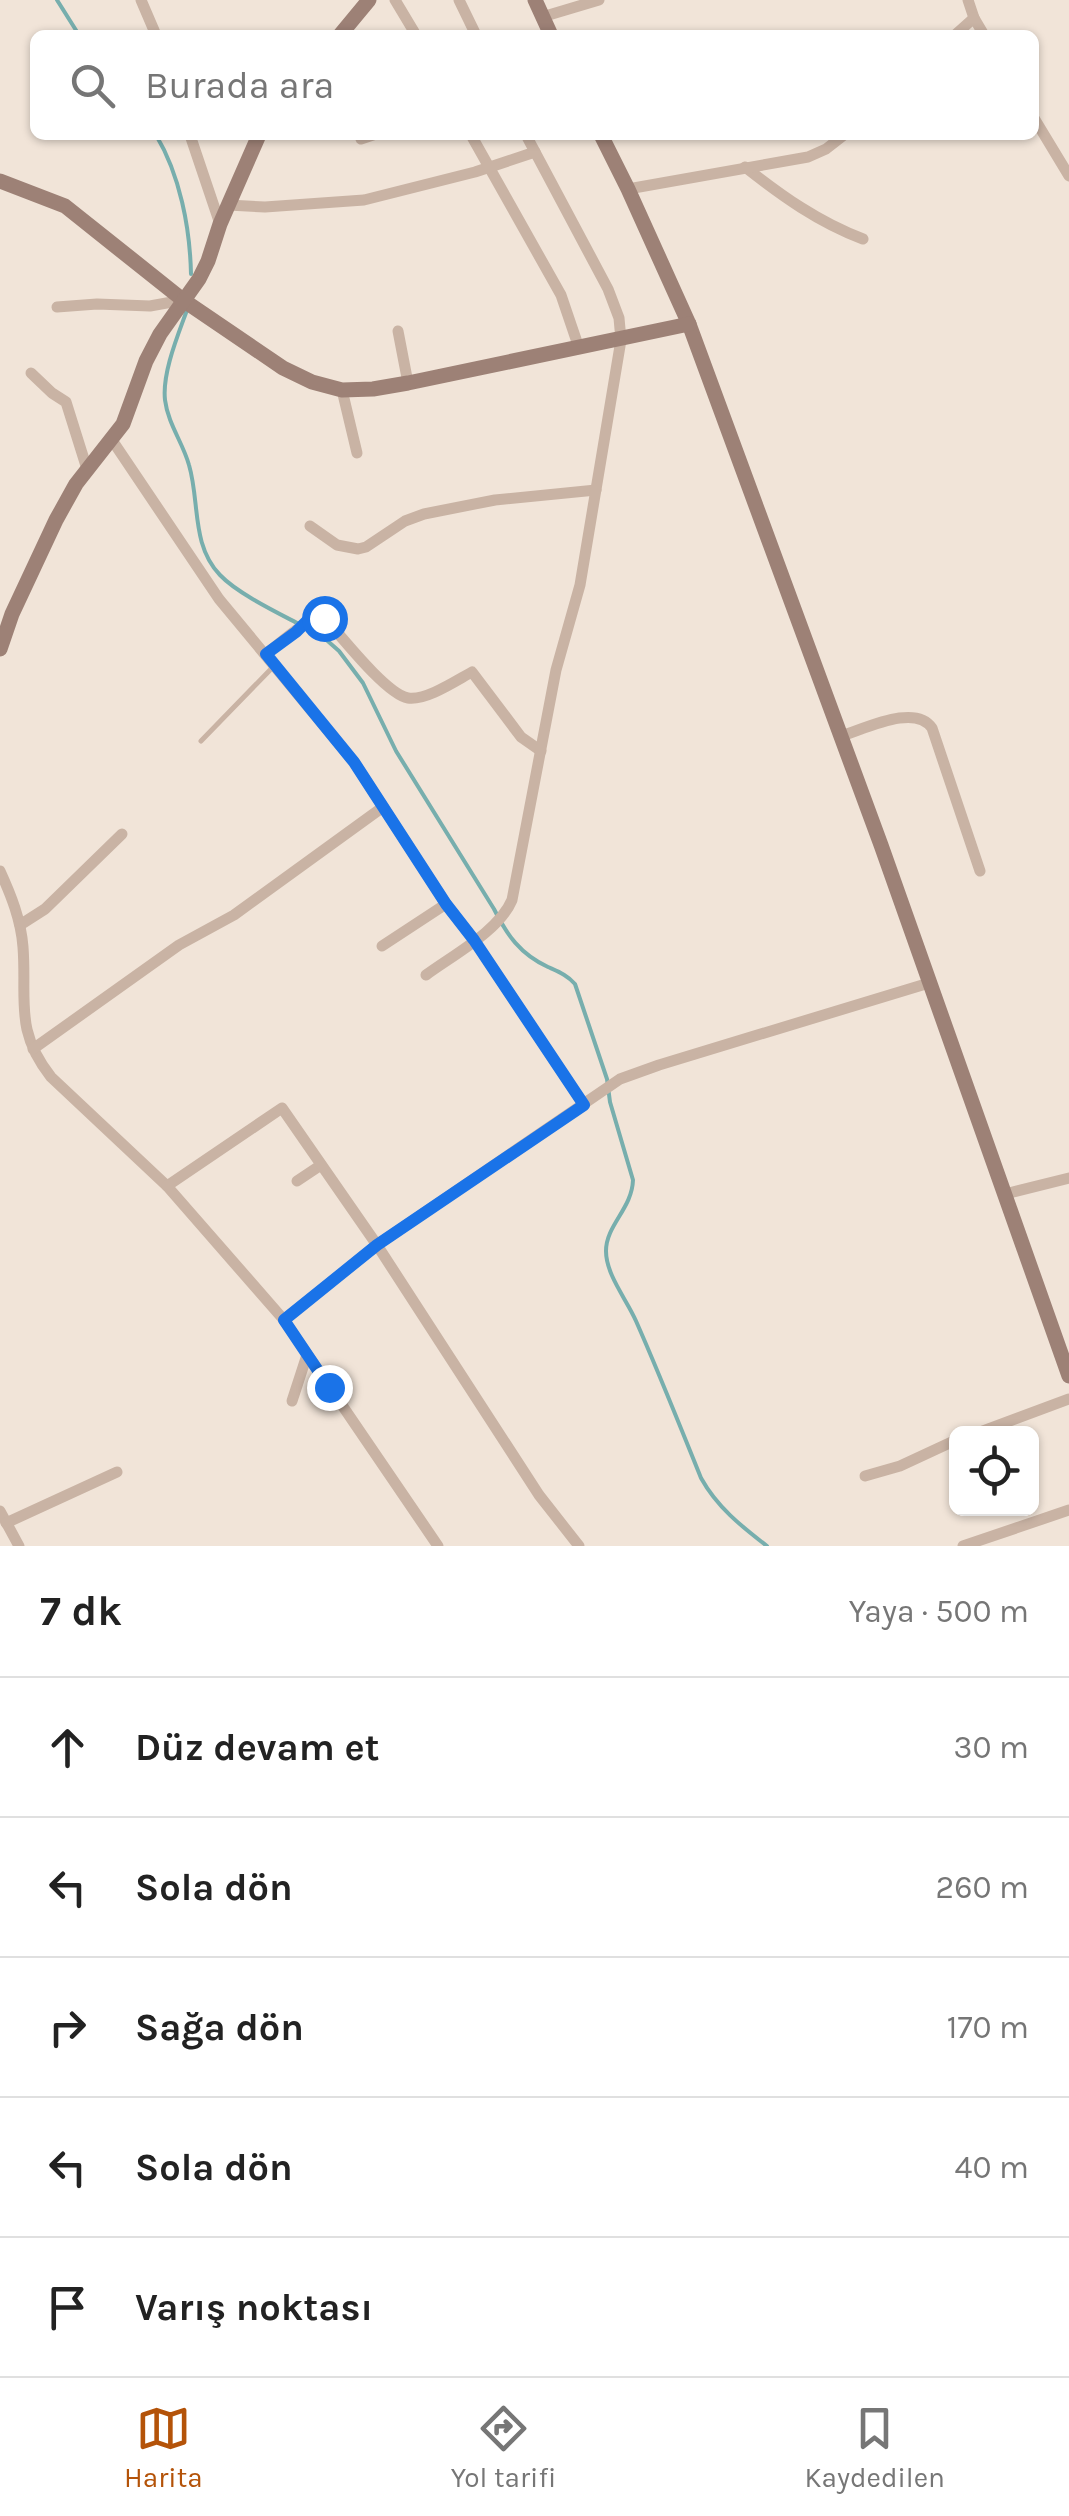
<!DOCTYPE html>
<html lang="tr">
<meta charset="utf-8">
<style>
body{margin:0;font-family:Karla,sans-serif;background:#f6f6f6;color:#222}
.controls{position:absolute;right:30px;bottom:30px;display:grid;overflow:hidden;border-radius:15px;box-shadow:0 2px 8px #0004}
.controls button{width:90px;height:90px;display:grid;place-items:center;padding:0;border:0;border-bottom:2px solid #e0e0e0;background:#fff;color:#222;font:50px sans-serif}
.stop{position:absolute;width:30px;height:30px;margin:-22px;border:8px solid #1a73e8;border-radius:50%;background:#fff}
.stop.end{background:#1a73e8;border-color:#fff;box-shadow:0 2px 10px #0008}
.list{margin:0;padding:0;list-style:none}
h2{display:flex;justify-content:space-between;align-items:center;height:130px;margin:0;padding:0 40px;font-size:42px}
h2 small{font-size:32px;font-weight:400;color:#767676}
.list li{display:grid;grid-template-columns:65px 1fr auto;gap:30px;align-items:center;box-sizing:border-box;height:140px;padding:0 40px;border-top:2px solid #e0e0e0}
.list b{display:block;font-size:38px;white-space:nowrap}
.list em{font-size:32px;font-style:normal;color:#767676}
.icon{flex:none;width:55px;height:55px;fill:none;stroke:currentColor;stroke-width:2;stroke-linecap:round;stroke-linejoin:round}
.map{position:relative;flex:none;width:1069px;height:1546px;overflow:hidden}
.search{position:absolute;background:#fff;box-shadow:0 2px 8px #0004;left:30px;right:30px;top:30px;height:110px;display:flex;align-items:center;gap:25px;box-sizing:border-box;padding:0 35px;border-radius:15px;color:#767676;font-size:38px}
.sheet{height:830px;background:#fff}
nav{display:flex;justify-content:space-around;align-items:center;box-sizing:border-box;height:140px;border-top:2px solid #e0e0e0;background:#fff;font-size:28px;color:#767676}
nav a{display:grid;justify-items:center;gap:5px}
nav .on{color:#b45309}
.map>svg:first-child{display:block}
</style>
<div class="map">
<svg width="1069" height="1546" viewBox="0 0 1069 1546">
<rect width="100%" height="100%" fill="#f1e4d8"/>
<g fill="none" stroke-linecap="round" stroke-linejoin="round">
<g stroke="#77aead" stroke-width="4">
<path d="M57 0 79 35"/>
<path d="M156 135C180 175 190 228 191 274"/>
<path d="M187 310C178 335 162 373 165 400 168 424 183 443 189 465 200 502 191 545 220 575 237 593 276 612 299 624"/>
<path d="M307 628 322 636 339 651 363 683 396 751 494 909C507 935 520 954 548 967 559 972 567 975 575 984L607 1079 610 1102 633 1180C632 1209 606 1225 606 1251 606 1275 627 1300 636 1321 659 1373 680 1426 701 1478 717 1507 741 1526 767 1546"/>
</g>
<path stroke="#c9b3a4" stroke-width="5" d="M201 741 272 668"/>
<g stroke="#c9b3a4" stroke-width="11">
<path d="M141 0 156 35"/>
<path d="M395 0 416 35"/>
<path d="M459 0 476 35"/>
<path d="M968 0 974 18 984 35"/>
<path d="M542 17 599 0"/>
<path d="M955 35 974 18"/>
<path d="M1034 118 1069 176"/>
<path d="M190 135 220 224"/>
<path d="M471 135 561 295 579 348"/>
<path d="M361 139 373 135"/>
<path d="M745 167C782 196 818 222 863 239"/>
<path d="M628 189 808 157 826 149 844 135"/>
<path d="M228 205 265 207 364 200 475 172 535 152"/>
<path d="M57 307 97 304 150 306 183 300"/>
<path d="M398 331 408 383"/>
<path d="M31 373 52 393 66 402 87 469"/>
<path d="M342 390 357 453"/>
<path d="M112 440 219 599 354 762 446 904 474 940 584 1105"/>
<path d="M310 526 337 545 358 549 366 547 405 521 424 514 495 500 596 490"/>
<path d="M266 654C281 643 307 617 324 617 341 636 386 694 408 698 426 701 457 680 472 672L521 737 541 751"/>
<path d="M841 736C865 729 915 703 932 728L980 871"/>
<path d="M0 871C11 895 21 920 23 947 27 1000 14 1030 51 1077L167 1186 284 1320 438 1546"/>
<path d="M20 925 45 909 122 834"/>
<path d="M382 946 446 904"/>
<path d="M426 975C453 955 499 931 512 900L556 670 580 585 621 340 619 318 608 289 526 135"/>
<path d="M33 1049 179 945 234 915 383 807"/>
<path d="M297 1181 321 1165"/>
<path d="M167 1186 282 1108 377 1245 539 1495 579 1546"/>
<path d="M1005 1194 1069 1178"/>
<path d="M284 1320 377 1245 620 1079 659 1065 929 983"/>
<path d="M292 1401 307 1355"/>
<path d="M975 1434 1069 1399"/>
<path d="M865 1476 900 1466 956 1440"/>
<path d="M0 1511 19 1546"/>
<path d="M6 1523 117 1472"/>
<path d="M963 1546 1069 1510"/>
</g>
<g stroke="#9d8176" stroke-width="15">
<path d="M535 0 551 35"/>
<path d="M340 35 369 0"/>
<path d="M601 135 628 189 689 324 881 845 1069 1376"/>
<path d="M0 181 65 206 183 300 283 368 312 382 342 390 373 389 408 383 689 324"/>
<path d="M0 649 12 614 56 520 76 484 123 424 146 361 160 334 199 279 208 261 220 224 259 135"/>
</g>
</g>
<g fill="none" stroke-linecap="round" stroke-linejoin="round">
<path stroke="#1a73e8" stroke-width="12" d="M324 618 320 616 308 620 296 632 266 654 354 762 446 904 474 940 584 1105 377 1245 284 1320 329 1387"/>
</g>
</svg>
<div class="controls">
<button><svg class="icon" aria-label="locate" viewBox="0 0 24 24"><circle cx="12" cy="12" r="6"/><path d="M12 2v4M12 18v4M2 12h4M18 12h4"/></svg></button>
</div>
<div class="stop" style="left:324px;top:618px"></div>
<div class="stop end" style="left:329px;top:1387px"></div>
<div class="search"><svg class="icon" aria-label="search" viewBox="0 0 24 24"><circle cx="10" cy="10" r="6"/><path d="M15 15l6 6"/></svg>Burada ara</div>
</div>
<section class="sheet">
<h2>7 dk<small>Yaya · 500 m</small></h2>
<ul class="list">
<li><svg class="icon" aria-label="ahead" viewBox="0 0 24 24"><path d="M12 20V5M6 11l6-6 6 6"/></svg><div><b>Düz devam et</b></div><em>30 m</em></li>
<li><svg class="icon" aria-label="left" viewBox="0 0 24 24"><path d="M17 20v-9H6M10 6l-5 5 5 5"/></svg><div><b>Sola dön</b></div><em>260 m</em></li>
<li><svg class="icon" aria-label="right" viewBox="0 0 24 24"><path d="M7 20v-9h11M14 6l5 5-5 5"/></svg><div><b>Sağa dön</b></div><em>170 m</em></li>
<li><svg class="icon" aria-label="left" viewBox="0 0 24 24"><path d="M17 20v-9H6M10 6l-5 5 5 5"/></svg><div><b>Sola dön</b></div><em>40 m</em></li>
<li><svg class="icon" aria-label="arrive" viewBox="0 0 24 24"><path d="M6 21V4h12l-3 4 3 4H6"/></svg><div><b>Varış noktası</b></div></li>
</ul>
</section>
<nav>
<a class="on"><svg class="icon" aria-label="map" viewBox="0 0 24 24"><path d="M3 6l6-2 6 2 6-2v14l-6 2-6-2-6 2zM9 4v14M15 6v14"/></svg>Harita</a>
<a><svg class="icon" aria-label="directions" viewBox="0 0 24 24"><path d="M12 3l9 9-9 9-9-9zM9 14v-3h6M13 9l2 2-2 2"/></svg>Yol tarifi</a>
<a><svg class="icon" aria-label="saved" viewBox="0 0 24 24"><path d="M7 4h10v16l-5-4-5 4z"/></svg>Kaydedilen</a>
</nav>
